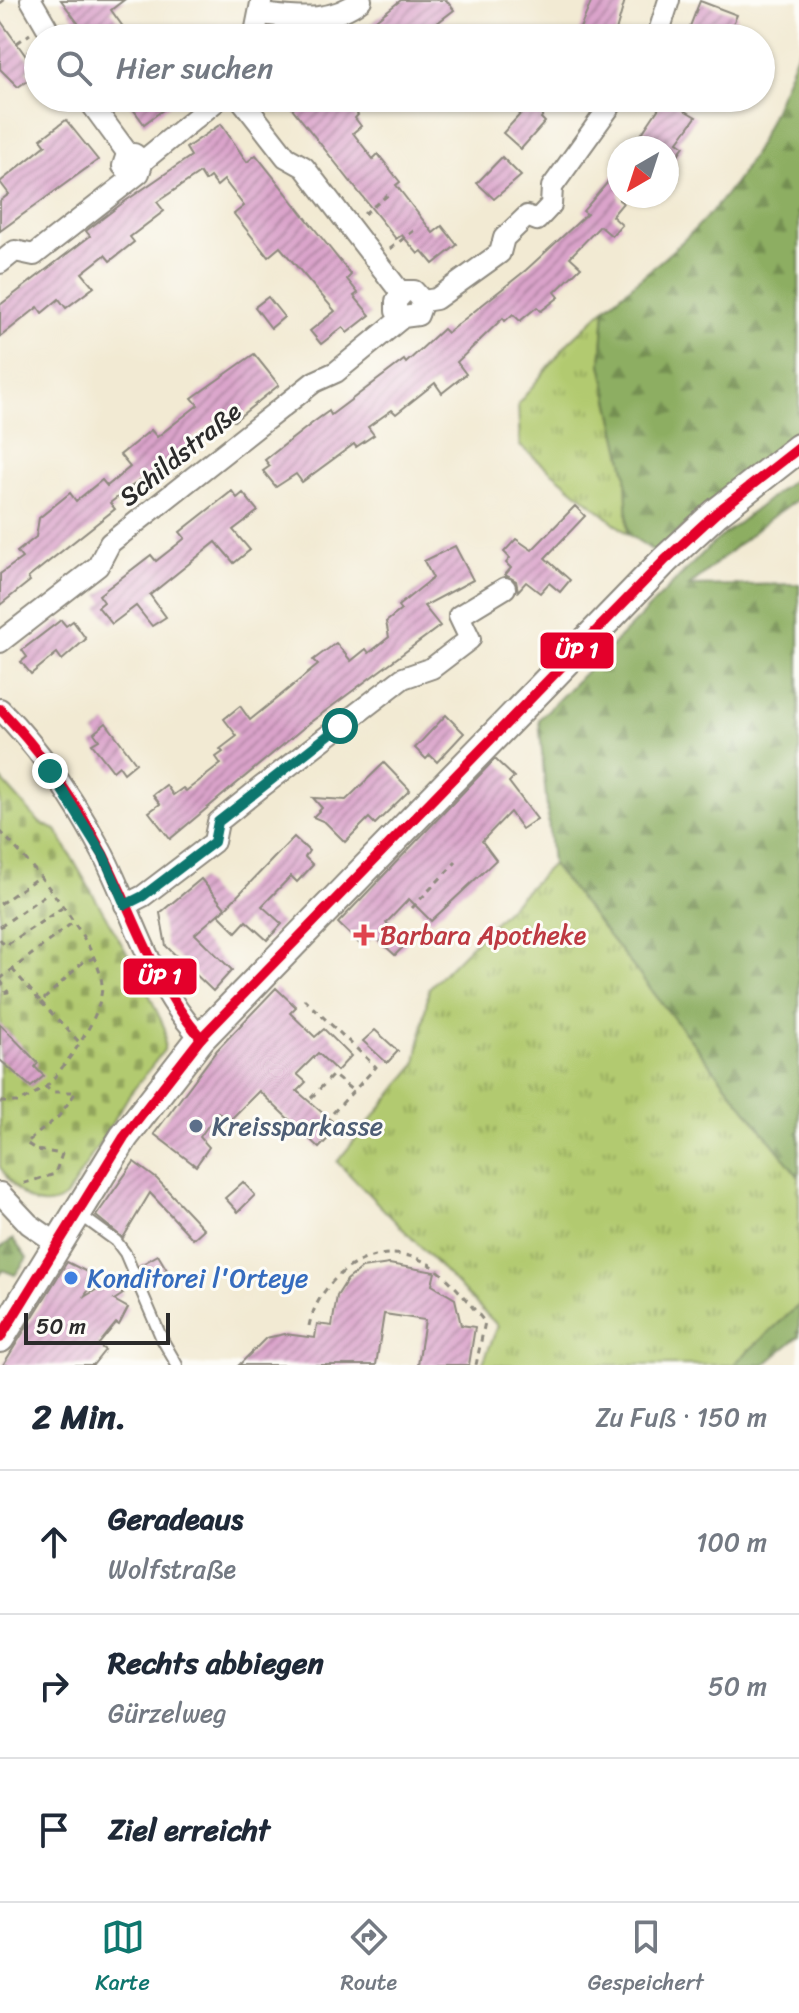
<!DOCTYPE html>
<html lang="de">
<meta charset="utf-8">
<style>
body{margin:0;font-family:Sriracha,sans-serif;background:#f2f2f3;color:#1f2937}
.compass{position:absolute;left:607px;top:136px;width:72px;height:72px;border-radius:50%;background:#fff;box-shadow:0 2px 6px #0004;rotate:219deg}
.scale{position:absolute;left:24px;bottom:20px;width:146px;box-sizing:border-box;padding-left:8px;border:4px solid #2b2b2b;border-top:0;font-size:22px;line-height:28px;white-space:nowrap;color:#2b2b2b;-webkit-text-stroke:6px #fdfcf7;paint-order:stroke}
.stop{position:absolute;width:24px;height:24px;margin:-18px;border:6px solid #0f766e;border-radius:50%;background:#fff}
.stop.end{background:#0f766e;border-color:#fff;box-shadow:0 2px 8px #0008}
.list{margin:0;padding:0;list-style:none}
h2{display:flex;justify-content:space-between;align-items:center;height:104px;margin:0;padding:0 32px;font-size:34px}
h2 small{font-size:26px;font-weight:400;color:#747a83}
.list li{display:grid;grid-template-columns:52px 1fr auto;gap:24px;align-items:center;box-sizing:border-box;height:144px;padding:0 32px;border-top:2px solid #e0e1e3}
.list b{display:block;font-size:30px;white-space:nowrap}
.list p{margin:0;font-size:26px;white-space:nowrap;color:#747a83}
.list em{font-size:26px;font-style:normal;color:#747a83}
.icon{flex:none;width:44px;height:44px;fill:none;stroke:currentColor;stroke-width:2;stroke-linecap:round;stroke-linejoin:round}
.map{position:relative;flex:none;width:799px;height:1365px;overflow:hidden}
.search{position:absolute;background:#fff;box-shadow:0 2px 6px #0004;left:24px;right:24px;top:24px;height:88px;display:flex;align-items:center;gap:20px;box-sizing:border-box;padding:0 28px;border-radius:44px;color:#747a83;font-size:30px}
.sheet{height:536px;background:#fff}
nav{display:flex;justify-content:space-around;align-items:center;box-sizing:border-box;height:112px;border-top:2px solid #e0e1e3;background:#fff;font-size:22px;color:#747a83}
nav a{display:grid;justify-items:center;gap:4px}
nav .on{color:#0f766e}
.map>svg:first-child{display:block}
</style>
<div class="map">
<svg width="799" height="1365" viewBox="0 0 799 1365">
<defs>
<pattern id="grass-tufts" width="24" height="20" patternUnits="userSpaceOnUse" patternTransform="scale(2)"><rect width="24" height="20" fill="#b2ca70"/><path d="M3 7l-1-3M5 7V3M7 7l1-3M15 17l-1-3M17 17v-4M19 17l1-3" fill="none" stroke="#91a45c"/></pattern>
<pattern id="forest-firs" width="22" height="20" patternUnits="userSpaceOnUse" patternTransform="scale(2)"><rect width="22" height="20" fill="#8dae62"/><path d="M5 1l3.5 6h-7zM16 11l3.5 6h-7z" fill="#738e51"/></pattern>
<pattern id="cemetery-stones" width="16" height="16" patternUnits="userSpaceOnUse" patternTransform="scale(2)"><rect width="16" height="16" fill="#b2ca70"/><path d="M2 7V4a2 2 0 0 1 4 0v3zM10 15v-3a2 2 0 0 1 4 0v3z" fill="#91a45c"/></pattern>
<pattern id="building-hatch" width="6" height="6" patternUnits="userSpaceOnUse" patternTransform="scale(2)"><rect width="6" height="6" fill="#daa3ca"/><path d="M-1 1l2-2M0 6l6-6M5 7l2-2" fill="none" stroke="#b185a4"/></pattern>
</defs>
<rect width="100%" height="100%" fill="#fdfcf7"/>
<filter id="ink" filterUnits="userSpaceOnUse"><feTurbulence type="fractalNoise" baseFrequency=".0125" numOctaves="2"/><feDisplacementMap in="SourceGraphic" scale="16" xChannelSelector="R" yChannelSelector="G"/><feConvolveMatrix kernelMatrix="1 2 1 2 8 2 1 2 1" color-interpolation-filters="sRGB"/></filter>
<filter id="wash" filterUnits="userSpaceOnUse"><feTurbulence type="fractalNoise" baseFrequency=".006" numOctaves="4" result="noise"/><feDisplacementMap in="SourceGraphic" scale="32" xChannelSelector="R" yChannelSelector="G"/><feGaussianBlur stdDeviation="1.8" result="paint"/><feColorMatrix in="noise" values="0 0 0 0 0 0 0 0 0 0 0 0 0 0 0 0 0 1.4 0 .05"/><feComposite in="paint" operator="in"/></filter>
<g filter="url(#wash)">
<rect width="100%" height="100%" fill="#f2ead3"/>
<g fill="url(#grass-tufts)" stroke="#6e7a4e" stroke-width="2">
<path d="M605 308 601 364 626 474 628 534 520 446 518 404 568 343Z"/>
<path d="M552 864 799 1177V1305L733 1365H482L498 1326 337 1162 416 1064 429 988Z"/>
</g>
<g fill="url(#forest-firs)" stroke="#5c6c46" stroke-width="2">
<path d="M799 49V434L734 482 655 552 628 534 626 474 601 364 605 308C647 272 693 237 727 193 761 152 778 97 799 49Z"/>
<path d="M799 475V498L768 520 689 586 799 584V1177L552 864 539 719 711 545Z"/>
<path d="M13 1239 27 1258 15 1275 3 1270 0 1274V1248Z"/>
<path d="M799 1305V1336L764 1365H733Z"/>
</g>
<path fill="url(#cemetery-stones)" stroke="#6e7a4e" stroke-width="2" d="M0 778 40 823 56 830 143 981 165 1029 164 1050 128 1097 66 1197C37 1217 16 1192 0 1167Z"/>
<g id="blocks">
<g fill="url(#building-hatch)">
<path d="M61 0H124L111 10 131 38H89Z"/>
<path d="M401 0H446L454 10 427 31 433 38H353Z"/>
<path d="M592 0H625L614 38H589L578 33Z"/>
<path d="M700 1 737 15 732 26 760 38H711L689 29Z"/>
<path d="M0 20 33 66 26 71 31 78 18 87 0 69Z"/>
<path d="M125 98H179L144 124Z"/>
<path d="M284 98H344L358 115 355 118 361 126 353 133 373 159 378 154 400 182 396 185 433 233 442 226 457 245 433 264 422 251 418 254 402 235 396 239Z"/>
<path d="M535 98H554L541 118 545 122 521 149 503 133Z"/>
<path d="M665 99 696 117 678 142 684 146 674 160 667 155V148H632Z"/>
<path d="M66 120 98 160 0 231V201L9 194 0 182 46 145 41 139Z"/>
<path d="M221 124 247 162 256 155 325 242 351 275 347 279 358 293 354 296 370 315 347 333 343 327 321 344 310 331 335 311 280 247 268 257 234 214 244 206 224 180 217 186 210 177 205 181 200 173 157 202 164 211 130 237 134 242 110 261 105 255 82 273 94 287 66 308 59 299 42 313 38 307 0 337V305L90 236 86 231 124 202 191 156 186 148Z"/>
<path d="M502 157 521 176 494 199 477 183Z"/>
<path d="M619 169V200L623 203 612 216 622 225 612 236 600 226 570 257 581 267 555 292 559 297 541 311 537 307 520 321 513 314 505 321 503 318 457 362 466 374 442 393 435 383 396 414 392 410 368 427 374 435 356 447 354 444 302 482 296 474 276 487 263 471 270 466 265 460 315 421 329 411 331 415 404 360 406 363 443 329 447 333 526 270 587 214 583 211Z"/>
<path d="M268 297 284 317 271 328 255 307Z"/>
<path d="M254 354 279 385 234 421 229 415 223 420 220 417 191 439 196 446 144 486 140 480 110 503 115 509 28 578 30 581 0 605V574L22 558 17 552 36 537 39 518 70 493 76 501 102 480 107 486 130 467 120 455 151 430 157 437 198 405 192 398Z"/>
<path d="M232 491 237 498 243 493 258 511 233 530 250 550 234 563 216 542 150 595 166 617 152 626 136 606 112 624 98 607 104 602 99 595 151 555 156 561 179 543 185 538 180 532Z"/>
<path d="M575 506 585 516 545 558 570 580 560 592 549 583 540 593 526 582 518 591 516 581 505 575 511 568 506 563 510 558 504 552 516 539 532 550Z"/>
<path d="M455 546 473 580 424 606 440 626 308 724 170 839 149 812 160 804 153 795 166 785 173 795 183 788 186 791 221 764 216 757 223 752 220 749 237 736 224 719 240 706 250 720 318 665 313 660 336 643 351 661 366 649 369 653 389 637 386 622 401 610 398 606 433 578 424 561Z"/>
<path d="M61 620 66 626 73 621 86 639 62 660 57 653 31 674 21 662 27 657 22 650Z"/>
<path d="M446 715 464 733 437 762 430 755 426 759 415 748Z"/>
<path d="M106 723 136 763 124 773 119 766 113 771 92 744 99 740 94 733Z"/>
<path d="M495 759 514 777 509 782 537 819 522 829 510 812 482 841 496 860 431 921 409 899 386 923 407 943 395 955 374 936 363 947 338 923Z"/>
<path d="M384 763 410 790 375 824 369 818 345 842 325 822 313 817 322 808 313 798 346 800Z"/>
<path d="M294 837 309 851 305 857 313 865 297 882 291 876 262 906 282 924 267 940 246 921 236 932 219 915Z"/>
<path d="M201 879 225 908 195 934 232 970 213 991 166 946 160 913Z"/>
<path d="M276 988 296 1007 290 1013 315 1037 324 1029 351 1056 337 1071 318 1053 297 1074 306 1082 297 1091 339 1127 319 1148 259 1091 228 1122 218 1112 200 1137 209 1147 196 1166 154 1134 217 1050Z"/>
<path d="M0 1024 38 1063 35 1067 44 1076 31 1087 0 1060Z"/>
<path d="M375 1030 398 1051 387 1063 363 1041Z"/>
<path d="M134 1162 157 1179 204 1229 193 1239 150 1193 123 1238 96 1216Z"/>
<path d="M243 1182 255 1195 238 1212 225 1198Z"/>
<path d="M158 1255 167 1270 146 1281 139 1266Z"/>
<path d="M67 1262 97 1277 84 1297 108 1283 123 1294 114 1300 128 1308 119 1325 116 1323 98 1345 105 1350 93 1365H3Z"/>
<path d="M389 1264 435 1272 432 1285 455 1299 461 1325 475 1327 469 1365H418L425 1320 384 1314 376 1365H239L266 1338 285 1334 315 1338 317 1324 332 1326 337 1296 347 1280 362 1268Z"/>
</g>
</g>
</g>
<g filter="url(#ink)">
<use href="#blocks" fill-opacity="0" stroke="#8e8a7f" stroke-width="2"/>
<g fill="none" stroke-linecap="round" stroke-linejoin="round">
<defs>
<path id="service" d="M79 1214 116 1241 125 1253 162 1339 177 1365"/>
<g id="minor">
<path d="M31 0 53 38"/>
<path d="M261 14C298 18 330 24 361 0"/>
<path d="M254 38 261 3"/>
<path d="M657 38 669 0"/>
<path d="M87 98 129 155"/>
<path d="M240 98 286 157 304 167 401 293"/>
<path d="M143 161 220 98"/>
<path d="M0 263 15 251 34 255 139 173 143 161 134 154 126 157 123 166 133 176"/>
<path d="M423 301 436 299 500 253 504 238 527 216 537 220 551 205 552 187 616 98"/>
<path d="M0 642 98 566 110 543 314 382 336 372 403 317 418 315 423 301 414 291H405L396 301V311L403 317"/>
<path d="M0 709C41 750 76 803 103 854 135 917 151 986 201 1038"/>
<path d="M125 905 143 896 214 842 218 822 260 788 403 678 432 668 470 639 459 616 505 588"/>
<path d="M0 1193 29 1224 58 1244"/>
</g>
<path id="secondary" d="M0 1338 124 1137 201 1038 665 560 716 513 799 448"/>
</defs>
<use href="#service" stroke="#8e8a7f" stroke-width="14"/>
<use href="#minor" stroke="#8e8a7f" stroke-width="24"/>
<use href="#secondary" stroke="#8e8a7f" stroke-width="32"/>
<g stroke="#8e8a7f" stroke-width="3" stroke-dasharray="6 6" stroke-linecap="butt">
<path d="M0 3 4 0"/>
<path d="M17 43 30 34"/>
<path d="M27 53 37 46"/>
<path d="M364 214 389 194"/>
<path d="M390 249 416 229"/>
<path d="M0 831C29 861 100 944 102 985 102 1019 67 1063 46 1087"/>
<path d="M0 904 40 876"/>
<path d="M412 908 456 862"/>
<path d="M0 927 49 892"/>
<path d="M0 939 5 946 62 908"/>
<path d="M12 969 41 1002 83 962 94 958"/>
<path d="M0 979 72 923"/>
<path d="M0 980 8 992 0 993"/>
<path d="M304 999 376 1067 331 1115"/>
<path d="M41 1002 80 1043"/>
<path d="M311 1098 333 1075 352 1090"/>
<path d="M0 1102H20L46 1087 52 1092H76L59 1116 26 1143 37 1150 62 1154 55 1174 18 1185"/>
<path d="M309 1326C319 1278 372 1237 423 1261 447 1272 468 1303 485 1322L476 1365"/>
</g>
<use href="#service" stroke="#fff" stroke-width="10"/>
<use href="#minor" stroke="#fff" stroke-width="20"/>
<use href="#secondary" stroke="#fff" stroke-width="28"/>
<defs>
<g id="bus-1">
<path d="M0 709C41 752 76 801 103 854 135 917 154 983 201 1038"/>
<path d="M0 1338 124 1137 201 1038 665 560 716 513 799 448"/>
</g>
</defs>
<use href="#bus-1" stroke="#fdfcf7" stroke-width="16"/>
<use href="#bus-1" stroke="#e4002b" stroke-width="10"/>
</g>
</g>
<g fill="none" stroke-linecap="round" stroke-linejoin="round" filter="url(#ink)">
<path stroke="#0f766e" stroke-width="10" d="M50 771 103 855 125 905 143 896 214 842 218 822 340 726"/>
</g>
<path fill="#e0444e" stroke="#fdfcf7" stroke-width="3" d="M360 923h8v8h8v8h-8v8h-8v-8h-8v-8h8z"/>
<circle fill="#5c6f8a" stroke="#fdfcf7" stroke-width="3" cx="196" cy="1126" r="8"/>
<circle fill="#3f7fe0" stroke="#fdfcf7" stroke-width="3" cx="71" cy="1278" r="8"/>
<g text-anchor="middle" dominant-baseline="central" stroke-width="6" stroke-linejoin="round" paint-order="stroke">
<g font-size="26" fill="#2b2b2b" stroke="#fdfcf7">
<text transform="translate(180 454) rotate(-39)">Schildstraße</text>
</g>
<g font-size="26" fill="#be3a42" stroke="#fdfcf7" text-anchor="start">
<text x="380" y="935">Barbara Apotheke</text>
</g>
<g font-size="26" fill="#4e5e75" stroke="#fdfcf7" text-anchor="start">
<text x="212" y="1126">Kreissparkasse</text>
</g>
<g font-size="26" fill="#366cbe" stroke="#fdfcf7" text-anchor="start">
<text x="87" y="1278">Konditorei l'Orteye</text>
</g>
</g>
<g stroke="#fdfcf7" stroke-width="3">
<rect x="539" y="631" width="76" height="39" rx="8" fill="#e4002b"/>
<rect x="122" y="957" width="76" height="39" rx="8" fill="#e4002b"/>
</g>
<g font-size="22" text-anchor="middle" font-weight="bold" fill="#fff">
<text x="577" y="658">ÜP 1</text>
<text x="160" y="984">ÜP 1</text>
</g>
</svg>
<svg class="compass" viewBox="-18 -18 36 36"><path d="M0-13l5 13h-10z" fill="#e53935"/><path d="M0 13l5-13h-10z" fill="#747a83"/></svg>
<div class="scale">50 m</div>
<div class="stop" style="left:340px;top:726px"></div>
<div class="stop end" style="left:50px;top:771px"></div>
<div class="search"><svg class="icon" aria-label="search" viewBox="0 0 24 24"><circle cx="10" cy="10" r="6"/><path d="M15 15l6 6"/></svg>Hier suchen</div>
</div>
<section class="sheet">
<h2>2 Min.<small>Zu Fuß · 150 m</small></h2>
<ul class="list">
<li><svg class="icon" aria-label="ahead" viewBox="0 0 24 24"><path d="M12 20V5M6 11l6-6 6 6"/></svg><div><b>Geradeaus</b><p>Wolfstraße</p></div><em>100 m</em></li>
<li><svg class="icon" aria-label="right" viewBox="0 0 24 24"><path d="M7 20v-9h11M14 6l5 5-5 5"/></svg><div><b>Rechts abbiegen</b><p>Gürzelweg</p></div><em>50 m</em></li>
<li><svg class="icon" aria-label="arrive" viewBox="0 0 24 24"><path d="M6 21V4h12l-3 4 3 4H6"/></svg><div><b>Ziel erreicht</b></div></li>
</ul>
</section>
<nav>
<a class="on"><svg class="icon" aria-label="map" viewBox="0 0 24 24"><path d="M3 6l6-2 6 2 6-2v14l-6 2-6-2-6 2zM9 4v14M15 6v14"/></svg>Karte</a>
<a><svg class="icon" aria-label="directions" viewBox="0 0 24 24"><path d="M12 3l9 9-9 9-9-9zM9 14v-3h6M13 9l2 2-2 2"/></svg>Route</a>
<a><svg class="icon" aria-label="saved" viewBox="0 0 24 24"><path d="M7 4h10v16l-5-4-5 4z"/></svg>Gespeichert</a>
</nav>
